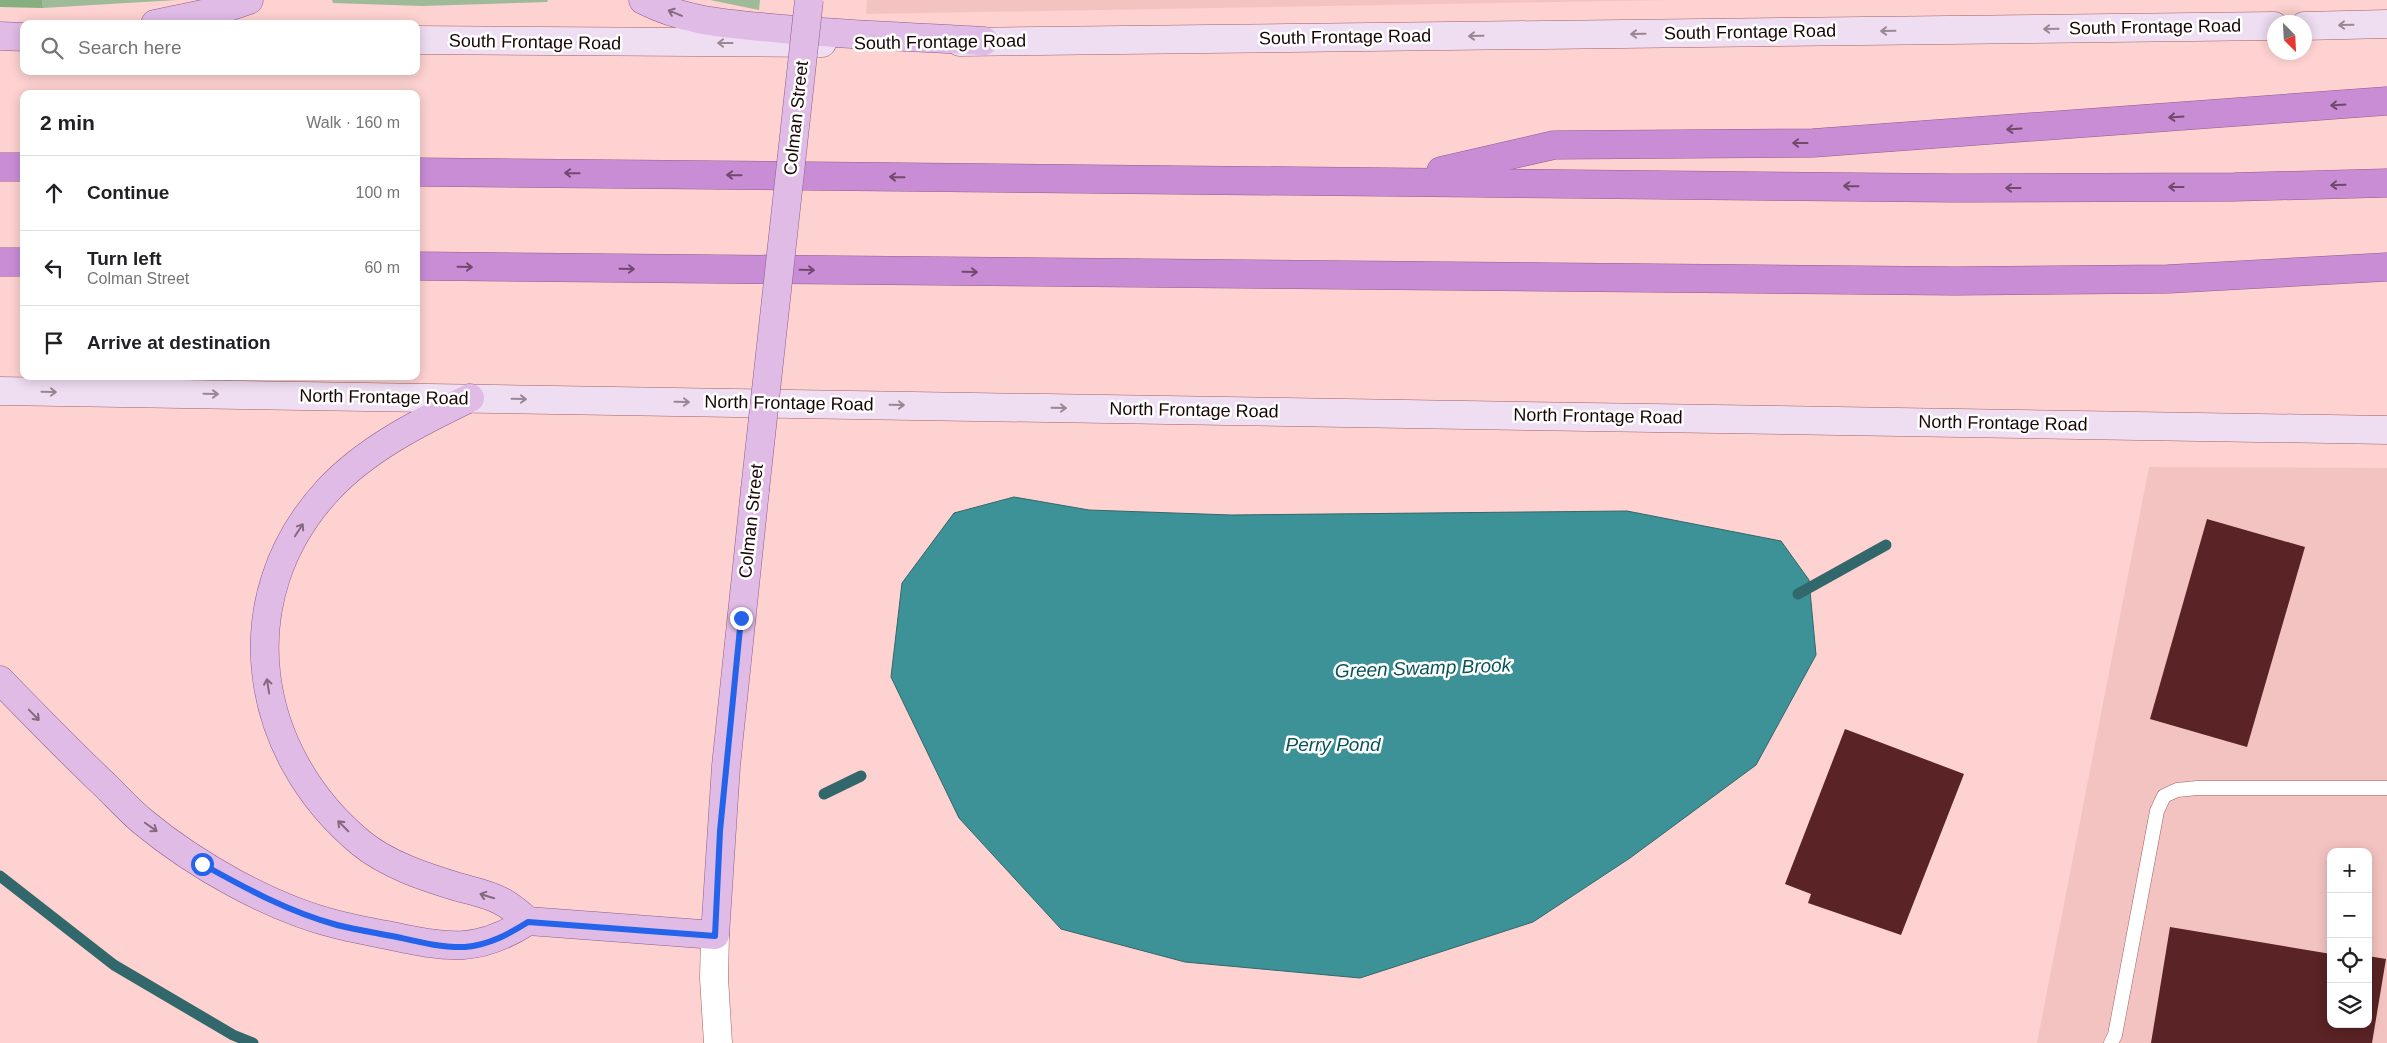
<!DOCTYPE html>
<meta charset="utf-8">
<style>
body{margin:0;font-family:Arial,sans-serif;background:#f6f6f6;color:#202124}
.controls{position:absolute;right:15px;bottom:15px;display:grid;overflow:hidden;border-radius:10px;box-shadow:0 2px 12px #0003}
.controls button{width:45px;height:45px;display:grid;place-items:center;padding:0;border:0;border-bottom:1px solid #e0e0e0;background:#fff;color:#202124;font:25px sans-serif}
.compass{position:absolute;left:2267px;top:15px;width:45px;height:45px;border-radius:50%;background:#fff;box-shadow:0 2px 12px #0003;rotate:156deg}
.stop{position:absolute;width:15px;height:15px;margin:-11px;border:4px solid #2563eb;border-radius:50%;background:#fff}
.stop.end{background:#2563eb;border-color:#fff;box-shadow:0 1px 5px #0008}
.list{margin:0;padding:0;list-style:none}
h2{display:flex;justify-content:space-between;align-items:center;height:65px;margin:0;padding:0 20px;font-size:21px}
h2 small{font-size:16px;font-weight:400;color:#757577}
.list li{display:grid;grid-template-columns:32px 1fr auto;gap:15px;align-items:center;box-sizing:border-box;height:75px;padding:0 20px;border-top:1px solid #e0e0e0}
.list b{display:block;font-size:19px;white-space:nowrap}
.list p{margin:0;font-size:16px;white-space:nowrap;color:#757577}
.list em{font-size:16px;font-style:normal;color:#757577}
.icon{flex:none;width:28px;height:28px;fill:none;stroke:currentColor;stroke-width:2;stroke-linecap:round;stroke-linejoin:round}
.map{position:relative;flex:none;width:2387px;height:1043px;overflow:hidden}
.search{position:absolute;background:#fff;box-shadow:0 2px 12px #0003;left:20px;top:20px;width:400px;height:55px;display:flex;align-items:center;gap:12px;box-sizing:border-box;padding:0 18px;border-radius:10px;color:#757577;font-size:19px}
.panel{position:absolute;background:#fff;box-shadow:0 2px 12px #0003;left:20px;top:90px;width:400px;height:290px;border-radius:10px}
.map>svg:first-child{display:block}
</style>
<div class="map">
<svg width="2387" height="1043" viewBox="0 0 2387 1043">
<rect width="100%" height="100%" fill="#fdd2d0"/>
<g fill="#f3c3c1" fill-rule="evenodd">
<path d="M867 0H1669L866 14Z"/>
<path d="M2149 467 2387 468V1043H2037ZM2331 852H2368V1024H2331Z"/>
</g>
<g fill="#9eba99">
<path d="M42 0H177L43 8Z"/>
<path d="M332 0H548L547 2 422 6 333 3Z"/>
<path d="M710 0H760L759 10Z"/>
</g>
<path fill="#86ae7e" d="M0 0H42L43 8 0 7Z"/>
<path fill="#3c9297" stroke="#32686b" d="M1014 497 1089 510 1231 515 1627 511 1781 541 1809 580 1816 655 1756 765 1630 858 1533 922 1360 978 1185 962 1061 929 959 818 891 677 902 583 954 513Z"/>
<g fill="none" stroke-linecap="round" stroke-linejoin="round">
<g stroke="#32686b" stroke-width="11">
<path d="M1798 594 1886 545"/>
<path d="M824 794 861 776"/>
<path d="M0 876 114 965 233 1035 253 1043"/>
</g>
</g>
<g fill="#5a2325">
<path d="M2207 519 2305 547 2247 747 2150 719Z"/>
<path d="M1845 729 1964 774 1901 935 1808 903 1811 894 1785 884Z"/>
<path d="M2170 927 2331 954V1024H2368V956L2386 959 2372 1043H2151Z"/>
</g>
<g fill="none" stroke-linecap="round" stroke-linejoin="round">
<defs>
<path id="service" d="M2111 1043 2115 1035 2157 811 2164 796 2177 790 2197 788H2387"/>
<path id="tertiary" d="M715 935 714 978 718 1043"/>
<g id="secondary">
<path d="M2304 26 2387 24"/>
<path d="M416 40 822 43"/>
<path d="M960 42 2274 26"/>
<path d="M0 391 2387 430"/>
</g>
<g id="primary">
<path d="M643 0C688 23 735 24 783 29 850 35 917 37 984 41"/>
<path d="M155 24 217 11 249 0"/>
<path d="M0 36 24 37"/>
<path d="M470 398C420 422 366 449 328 490 228 598 252 753 361 843 388 865 425 877 458 887 472 891 488 894 501 901 511 906 520 914 528 921L715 935 726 766 755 490"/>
<path d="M0 680C35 716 70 752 107 787 119 799 130 811 142 821 195 865 272 909 339 925 355 929 371 932 387 935 445 947 476 955 528 921"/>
</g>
<g id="motorway">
<path d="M0 167H24"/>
<path d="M1441 171 1554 145 1813 143 2387 101"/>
<path d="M416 172 1956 188 2234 187 2387 183"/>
<path d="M0 262H24"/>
<path d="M416 266 1955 281 2168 279 2387 267"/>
</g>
</defs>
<use href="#service" stroke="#a16362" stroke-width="15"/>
<use href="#tertiary" stroke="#a16362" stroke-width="29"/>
<use href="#secondary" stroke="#a16362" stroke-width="29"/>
<use href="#primary" stroke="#8c5d8c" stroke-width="29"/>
<use href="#motorway" stroke="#8c5d8c" stroke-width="29"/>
<use href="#service" stroke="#fff" stroke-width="14"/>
<use href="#tertiary" stroke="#fff" stroke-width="28"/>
<use href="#secondary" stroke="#efddf2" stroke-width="28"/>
<use href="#primary" stroke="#dfbbe6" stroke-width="28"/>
<use href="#motorway" stroke="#c98dd5" stroke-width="28"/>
<defs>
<path id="primary-bridge" d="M755 490 809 0"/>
</defs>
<use href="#primary-bridge" stroke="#8c5d8c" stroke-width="29" stroke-linecap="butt"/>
<use href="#primary-bridge" stroke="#dfbbe6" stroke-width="28"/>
</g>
<defs><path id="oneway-shaft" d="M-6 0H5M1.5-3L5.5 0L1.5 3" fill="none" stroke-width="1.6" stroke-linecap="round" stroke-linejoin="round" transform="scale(1.25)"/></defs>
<g stroke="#866981">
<use href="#oneway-shaft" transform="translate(675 13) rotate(-158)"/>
<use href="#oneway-shaft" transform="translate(299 530) rotate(-57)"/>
<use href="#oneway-shaft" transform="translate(268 686) rotate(-99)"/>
<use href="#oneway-shaft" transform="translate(34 715) rotate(46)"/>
<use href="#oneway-shaft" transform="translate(343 826) rotate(-135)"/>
<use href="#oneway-shaft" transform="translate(151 827) rotate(35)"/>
<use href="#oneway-shaft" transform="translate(487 896) rotate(-163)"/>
</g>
<g stroke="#9a8793">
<use href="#oneway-shaft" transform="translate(2346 25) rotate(179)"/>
<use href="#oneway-shaft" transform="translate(2051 29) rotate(179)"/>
<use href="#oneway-shaft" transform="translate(1888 31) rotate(179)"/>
<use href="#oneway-shaft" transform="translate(1638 34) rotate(179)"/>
<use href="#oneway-shaft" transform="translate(1476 36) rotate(179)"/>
<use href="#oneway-shaft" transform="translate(725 43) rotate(180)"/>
<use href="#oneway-shaft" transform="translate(49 392) rotate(1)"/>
<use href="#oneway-shaft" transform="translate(211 394) rotate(1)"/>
<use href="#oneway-shaft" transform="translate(519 399) rotate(1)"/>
<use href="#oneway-shaft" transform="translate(682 402) rotate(1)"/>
<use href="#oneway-shaft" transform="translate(897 405) rotate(1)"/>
<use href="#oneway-shaft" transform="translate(1059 408) rotate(1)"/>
</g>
<g stroke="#72496d">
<use href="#oneway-shaft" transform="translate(2338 105) rotate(176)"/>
<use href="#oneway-shaft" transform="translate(2176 117) rotate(176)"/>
<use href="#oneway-shaft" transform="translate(2014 129) rotate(176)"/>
<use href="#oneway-shaft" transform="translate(1800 143) rotate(180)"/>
<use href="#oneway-shaft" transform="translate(572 173) rotate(-179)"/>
<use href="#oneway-shaft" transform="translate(734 175) rotate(-179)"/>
<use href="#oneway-shaft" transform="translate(897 177) rotate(-179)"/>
<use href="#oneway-shaft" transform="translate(2338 185) rotate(178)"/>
<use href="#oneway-shaft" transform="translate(1851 186) rotate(-179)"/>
<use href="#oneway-shaft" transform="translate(2176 187) rotate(180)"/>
<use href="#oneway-shaft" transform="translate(2013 188) rotate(-180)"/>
<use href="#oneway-shaft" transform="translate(465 267) rotate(1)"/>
<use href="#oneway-shaft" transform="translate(627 269) rotate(1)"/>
<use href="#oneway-shaft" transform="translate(807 270) rotate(1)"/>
<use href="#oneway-shaft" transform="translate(970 272) rotate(1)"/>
</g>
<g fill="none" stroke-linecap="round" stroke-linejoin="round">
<path stroke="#2563eb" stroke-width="6" d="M202 864C245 888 289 912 337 925 357 930 377 933 397 937 419 942 443 948 465 947 489 945 509 934 528 922L715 936 720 831 741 618"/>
</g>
<g text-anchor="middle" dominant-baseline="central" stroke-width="5" stroke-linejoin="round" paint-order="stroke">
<g font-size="18" fill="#1a0505" stroke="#fff">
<text transform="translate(2155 27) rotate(-1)">South Frontage Road</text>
<text transform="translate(1750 32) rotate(-1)">South Frontage Road</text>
<text transform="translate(1345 37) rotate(-1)">South Frontage Road</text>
<text transform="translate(535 42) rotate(1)">South Frontage Road</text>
<text transform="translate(940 42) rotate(-1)">South Frontage Road</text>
<text transform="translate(796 118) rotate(-84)">Colman Street</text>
<text transform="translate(384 397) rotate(1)">North Frontage Road</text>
<text transform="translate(789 403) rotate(1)">North Frontage Road</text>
<text transform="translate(1194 410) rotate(1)">North Frontage Road</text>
<text transform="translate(1598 416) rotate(1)">North Frontage Road</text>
<text transform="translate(2003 423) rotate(1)">North Frontage Road</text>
<text transform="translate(751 521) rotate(-84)">Colman Street</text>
</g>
<g font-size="19" font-style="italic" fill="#085559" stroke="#fff">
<text transform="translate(1423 668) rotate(-2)">Green Swamp Brook</text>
<text x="1333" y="744">Perry Pond</text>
</g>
</g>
</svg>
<div class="controls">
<button>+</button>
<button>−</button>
<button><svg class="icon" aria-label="locate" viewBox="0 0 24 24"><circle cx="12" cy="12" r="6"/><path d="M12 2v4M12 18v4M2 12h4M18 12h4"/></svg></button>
<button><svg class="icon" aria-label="layers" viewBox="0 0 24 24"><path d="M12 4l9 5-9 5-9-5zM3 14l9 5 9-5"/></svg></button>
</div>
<svg class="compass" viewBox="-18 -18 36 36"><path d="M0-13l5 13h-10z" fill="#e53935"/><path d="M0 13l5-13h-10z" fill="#757577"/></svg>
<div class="stop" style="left:202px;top:864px"></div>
<div class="stop end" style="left:741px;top:618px"></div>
<div class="search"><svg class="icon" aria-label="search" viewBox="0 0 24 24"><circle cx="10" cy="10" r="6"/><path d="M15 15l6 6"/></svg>Search here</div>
<section class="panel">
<h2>2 min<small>Walk · 160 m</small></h2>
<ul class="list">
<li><svg class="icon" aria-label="ahead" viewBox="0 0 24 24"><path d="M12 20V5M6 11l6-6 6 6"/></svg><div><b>Continue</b></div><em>100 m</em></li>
<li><svg class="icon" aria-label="left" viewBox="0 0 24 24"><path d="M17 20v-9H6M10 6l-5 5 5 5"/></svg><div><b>Turn left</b><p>Colman Street</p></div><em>60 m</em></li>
<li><svg class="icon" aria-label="arrive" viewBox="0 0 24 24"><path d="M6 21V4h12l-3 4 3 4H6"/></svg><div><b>Arrive at destination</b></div></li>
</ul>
</section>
</div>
